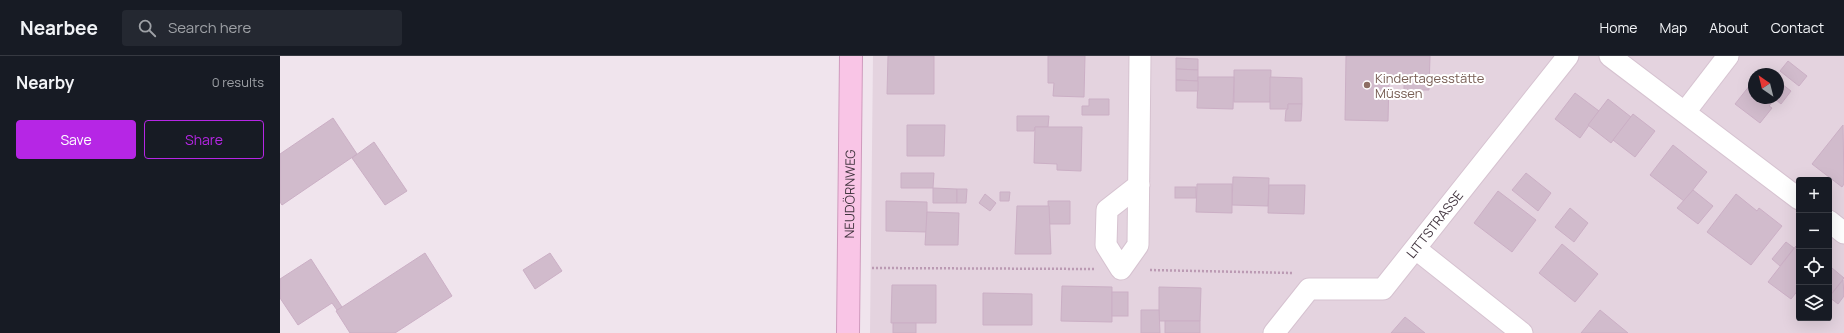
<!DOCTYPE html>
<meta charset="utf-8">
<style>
body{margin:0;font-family:Manrope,sans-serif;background:#242831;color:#f1f3f6}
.controls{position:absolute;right:12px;bottom:12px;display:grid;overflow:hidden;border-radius:4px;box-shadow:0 4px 16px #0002}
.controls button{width:36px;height:36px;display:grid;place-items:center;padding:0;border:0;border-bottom:1px solid #363941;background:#171b24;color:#f1f3f6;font:20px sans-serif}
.compass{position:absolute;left:1468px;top:12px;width:36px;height:36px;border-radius:50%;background:#171b24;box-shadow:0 4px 16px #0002;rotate:325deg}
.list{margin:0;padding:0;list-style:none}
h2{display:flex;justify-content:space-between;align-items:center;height:52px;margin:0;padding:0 16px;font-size:17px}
h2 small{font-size:13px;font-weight:400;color:#9ea1a6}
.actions{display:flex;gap:8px;padding:12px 16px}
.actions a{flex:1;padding:9px 0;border:1px solid #b626e5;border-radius:4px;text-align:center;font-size:14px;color:#b626e5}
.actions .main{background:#b626e5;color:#fff}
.icon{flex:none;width:22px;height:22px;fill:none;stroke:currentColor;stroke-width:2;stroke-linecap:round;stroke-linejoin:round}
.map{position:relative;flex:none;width:1564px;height:277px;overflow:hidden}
header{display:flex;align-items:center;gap:24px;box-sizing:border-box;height:56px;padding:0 20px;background:#171b24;border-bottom:1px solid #363941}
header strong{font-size:19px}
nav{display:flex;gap:22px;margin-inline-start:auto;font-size:14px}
.search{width:280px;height:36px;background:#242831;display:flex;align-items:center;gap:10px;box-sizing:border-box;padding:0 14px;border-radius:4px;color:#9ea1a6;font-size:15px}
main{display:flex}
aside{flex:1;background:#171b24}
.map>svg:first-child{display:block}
</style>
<header>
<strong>Nearbee</strong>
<div class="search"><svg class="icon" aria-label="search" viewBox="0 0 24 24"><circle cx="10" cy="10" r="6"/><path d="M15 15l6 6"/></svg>Search here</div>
<nav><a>Home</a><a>Map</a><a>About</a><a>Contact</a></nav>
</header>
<main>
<aside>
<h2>Nearby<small>0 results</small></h2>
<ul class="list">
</ul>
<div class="actions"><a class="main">Save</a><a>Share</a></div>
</aside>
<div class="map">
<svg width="1564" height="277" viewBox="0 0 1564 277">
<rect width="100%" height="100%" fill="#f0e4ed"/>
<path fill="#e4d3df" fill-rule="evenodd" d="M593 0H1564V277H590ZM1474 18H1498V42H1474ZM1519 124H1549V262H1519Z"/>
<g fill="#d1bbcc" stroke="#cbafc5">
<path d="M608 0H654V38H607Z"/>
<path d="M768 0H805L804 41 773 40 774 27H768Z"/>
<path d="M1066 0H1150L1149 34H1124V24H1109L1108 65 1065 64Z"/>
<path d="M896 2 918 3V14L896 13Z"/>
<path d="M1508 5 1527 20 1519 30 1500 15Z"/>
<path d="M896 13 918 14V25L896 24Z"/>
<path d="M954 14H991L990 46H954Z"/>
<path d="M918 21H954L953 53 917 52Z"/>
<path d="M990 21 1022 22V48H1008V53H990Z"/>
<path d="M896 24 918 25V35H896Z"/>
<path d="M1474 24V42H1498V25L1511 35 1501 48 1495 43 1489 50 1492 52 1480 67 1455 48Z"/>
<path d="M1295 37 1319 55 1300 82 1275 63Z"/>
<path d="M809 43H829V59H802V50H809Z"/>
<path d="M1328 43 1351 61 1331 87 1308 69Z"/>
<path d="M1008 48H1022L1021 65H1005L1006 54 1008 53Z"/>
<path d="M1353 58 1375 75 1355 101 1333 84Z"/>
<path d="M737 60H769L768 71H755L754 75H737Z"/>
<path d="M53 62 77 98 2 149 0 146V98Z"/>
<path d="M627 69H665L664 100H627Z"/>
<path d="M1563 69 1564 128 1562 131 1532 108Z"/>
<path d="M755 71H802L801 115 777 114V108L754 107Z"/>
<path d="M94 86 127 135 105 149 72 102Z"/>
<path d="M1393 89 1427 116 1404 145 1370 119Z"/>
<path d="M621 117H654L653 132H621Z"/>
<path d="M1246 117 1271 137 1258 155 1232 134Z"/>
<path d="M953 121 989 122 988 150 952 149Z"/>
<path d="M917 128H952V157L916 156Z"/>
<path d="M989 129H1025L1024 158 988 157Z"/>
<rect x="895" y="131" width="21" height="11"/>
<path d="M653 132 677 133V147H653Z"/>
<path d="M677 133H687L686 147H677Z"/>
<path d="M1413 134 1433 150 1418 168 1397 152Z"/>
<path d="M1218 135 1256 164 1232 196 1194 167Z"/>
<path d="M720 136H730L729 145H720Z"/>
<path d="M705 138 716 147 710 155 699 147Z"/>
<path d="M1456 138 1477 155 1479 152 1502 170 1471 209 1427 176Z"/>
<path d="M606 145 647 146V176L606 175Z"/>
<path d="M768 145H790V168H769Z"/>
<path d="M737 150H769L771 198H735Z"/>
<path d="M1290 152 1308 167 1294 186 1275 171Z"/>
<path d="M647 156 679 157 678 189H645Z"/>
<path d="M1506 186 1514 192 1500 210 1492 203Z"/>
<path d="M1282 188 1318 218 1295 246 1259 217Z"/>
<path d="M1516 190 1519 193V233L1511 243 1488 226Z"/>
<path d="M145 197 172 240 115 277H70L56 255Z"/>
<path d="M270 197 282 215 255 233 243 214Z"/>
<path d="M31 203 62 251 57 254 52 247 18 269 0 242V223Z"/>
<path d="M1552 212 1564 222 1549 241V216Z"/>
<path d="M1563 224 1564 240 1558 248 1549 241Z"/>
<path d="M612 229H656V267H611Z"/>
<path d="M782 230 832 231V266L781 265Z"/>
<path d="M879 231 921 232 920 265H879Z"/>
<rect x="832" y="236" width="16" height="24"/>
<path d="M703 237 752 238V269H703Z"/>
<path d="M861 254H879L880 277H861Z"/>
<path d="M1320 254 1348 277H1301Z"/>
<path d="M1125 261 1145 277H1111Z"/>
<rect x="885" y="265" width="35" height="12"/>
<rect x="613" y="267" width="23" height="10"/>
</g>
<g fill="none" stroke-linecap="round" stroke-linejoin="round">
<defs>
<g id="street">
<path d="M1330 0 1519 143"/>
<path d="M1405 56 1448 0"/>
<path d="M859 129 827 154 826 189 841 213 858 189 860 0"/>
<path d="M1549 165 1564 177"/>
<path d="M1136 193 1242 277"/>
<path id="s1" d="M994 277 1029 233H1103L1288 0"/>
</g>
<g id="secondary">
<path id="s2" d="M568 277 571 0"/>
</g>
</defs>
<use href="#street" stroke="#d6c2d0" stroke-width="23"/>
<use href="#secondary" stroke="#cf9abd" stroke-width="24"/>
<g stroke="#bb9ab3" stroke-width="2.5" stroke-dasharray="2 2" stroke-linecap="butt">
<path d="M592 212 815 213"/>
<path d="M870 214 1013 217"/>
</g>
<use href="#street" stroke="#fff" stroke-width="21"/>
<use href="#secondary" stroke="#f9c5e6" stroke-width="22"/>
</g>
<circle fill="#8d6e63" stroke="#fff" stroke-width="1.5" cx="1087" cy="29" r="4"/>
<g text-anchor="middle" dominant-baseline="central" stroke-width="4" stroke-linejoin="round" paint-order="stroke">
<g font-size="13" fill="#785e54" stroke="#fff" text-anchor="start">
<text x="1095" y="22">Kindertagesstätte<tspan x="1095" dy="15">Müssen</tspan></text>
</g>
<g font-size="13" fill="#42353f" stroke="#fff">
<text stroke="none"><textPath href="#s2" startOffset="139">NEUDÖRNWEG</textPath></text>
<text stroke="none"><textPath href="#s1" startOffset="213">LITTSTRASSE</textPath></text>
</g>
</g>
</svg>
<div class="controls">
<button>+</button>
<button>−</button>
<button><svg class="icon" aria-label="locate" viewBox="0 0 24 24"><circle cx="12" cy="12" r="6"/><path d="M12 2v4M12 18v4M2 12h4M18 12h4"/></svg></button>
<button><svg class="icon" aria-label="layers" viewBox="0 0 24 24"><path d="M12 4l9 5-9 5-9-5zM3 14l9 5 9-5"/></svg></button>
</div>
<svg class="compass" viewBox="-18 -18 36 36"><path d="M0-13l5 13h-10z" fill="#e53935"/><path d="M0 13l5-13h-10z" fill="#9ea1a6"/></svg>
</div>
</main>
